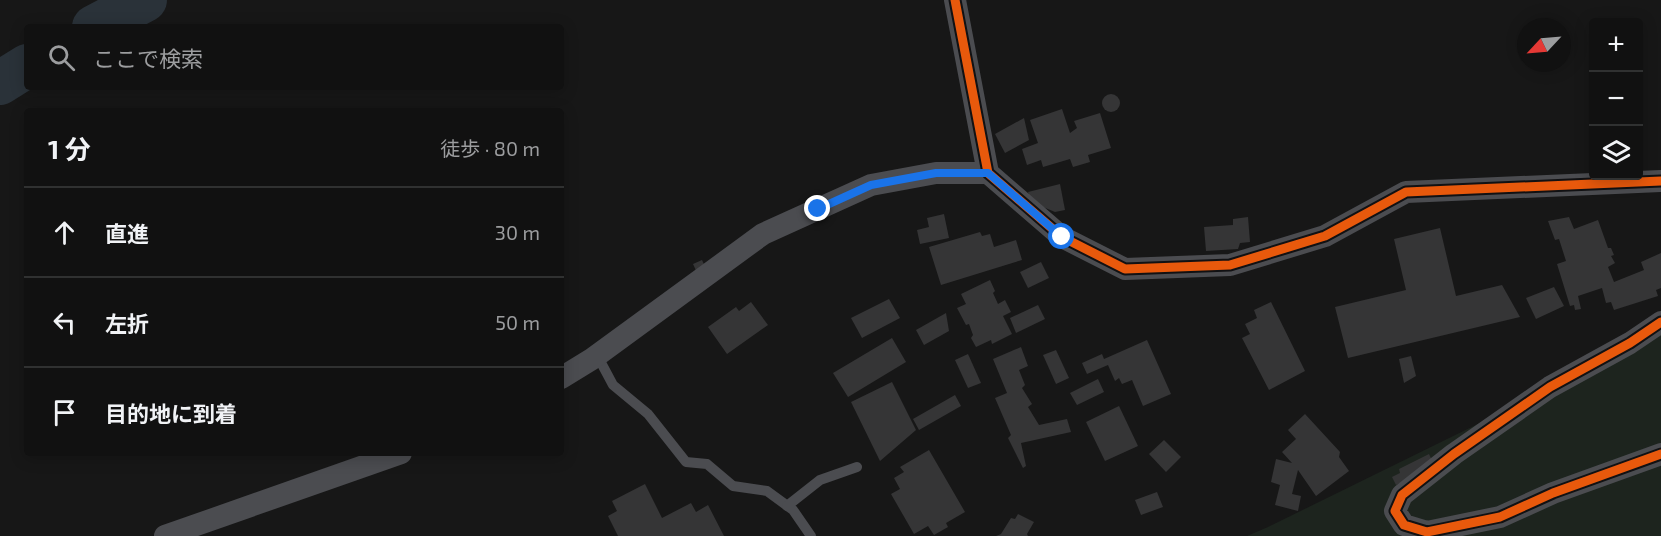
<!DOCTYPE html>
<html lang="ja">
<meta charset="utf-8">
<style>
body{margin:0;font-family:"Exo 2","Noto Sans JP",sans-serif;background:#1e1f1f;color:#f1f3f6}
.controls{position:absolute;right:18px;top:18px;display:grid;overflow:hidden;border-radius:6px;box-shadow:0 3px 15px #0003}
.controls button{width:54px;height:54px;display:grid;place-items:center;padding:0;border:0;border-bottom:2px solid #303131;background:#111;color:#f1f3f6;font:30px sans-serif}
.compass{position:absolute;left:1517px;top:18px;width:54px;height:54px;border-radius:50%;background:#111;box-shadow:0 3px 15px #0003;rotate:244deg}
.stop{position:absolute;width:18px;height:18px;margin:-14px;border:4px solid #1a73e8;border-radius:50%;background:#fff}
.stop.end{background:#1a73e8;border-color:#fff;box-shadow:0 2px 6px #0008}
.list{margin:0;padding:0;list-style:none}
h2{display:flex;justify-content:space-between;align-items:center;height:78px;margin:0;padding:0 24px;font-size:26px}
h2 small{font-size:20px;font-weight:400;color:#9c9d9f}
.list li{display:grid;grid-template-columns:39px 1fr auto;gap:18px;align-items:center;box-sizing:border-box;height:90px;padding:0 24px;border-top:2px solid #303131}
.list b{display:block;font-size:22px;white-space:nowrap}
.list em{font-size:20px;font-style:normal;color:#9c9d9f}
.icon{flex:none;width:33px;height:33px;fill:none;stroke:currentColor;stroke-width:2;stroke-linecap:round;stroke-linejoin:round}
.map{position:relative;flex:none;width:1661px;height:536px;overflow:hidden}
.search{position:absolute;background:#111;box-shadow:0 3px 15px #0003;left:24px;top:24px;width:540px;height:66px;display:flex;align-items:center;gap:15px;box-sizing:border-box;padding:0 21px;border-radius:6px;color:#9c9d9f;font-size:22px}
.panel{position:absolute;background:#111;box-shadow:0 3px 15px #0003;left:24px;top:108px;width:540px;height:348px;border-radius:6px}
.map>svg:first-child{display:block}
</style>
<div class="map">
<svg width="1661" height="536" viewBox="0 0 1661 536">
<rect width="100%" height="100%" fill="#171717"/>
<path fill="#1d241e" d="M1661 334V536H1247L1268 527Z"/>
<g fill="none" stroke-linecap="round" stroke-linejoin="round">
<g stroke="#2a3239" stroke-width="44">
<path d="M94 27 145 0"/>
<path d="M0 83 27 66"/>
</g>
</g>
<g fill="#353536">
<circle cx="1111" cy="103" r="9"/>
<path d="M1062 109 1070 133 1077 128 1074 121 1100 113 1111 148 1088 155 1090 162 1073 167 1070 159 1043 167 1041 160 1027 165 1022 149 1038 143 1030 120Z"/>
<path d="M1024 118 1029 140 1005 153 995 134Z"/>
<path d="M1060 184 1065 210 1055 212 1031 202 1028 192Z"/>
<path d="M944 214 949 238 920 244 917 230 929 227 927 218Z"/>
<path d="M1248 217 1250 242 1240 243 1238 249 1206 251 1204 227 1233 225V219Z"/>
<path d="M1569 217 1574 229 1598 220 1608 248H1611L1614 255 1611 256 1615 263 1608 267 1614 282 1644 270 1641 262 1661 253V288L1656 290 1658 296 1614 310 1611 302 1606 303 1602 288 1578 296 1581 309 1575 310 1574 305 1570 306 1557 264 1566 261 1559 239 1555 240 1548 221Z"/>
<path d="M1440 228 1456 296 1502 285 1520 317 1348 358 1335 307 1406 290 1394 239Z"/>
<path d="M980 232 982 236 990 234 994 247 1016 240 1022 260 941 285 929 247Z"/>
<path d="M702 260 708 273 699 277 693 264Z"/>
<path d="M1041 262 1049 278 1028 288 1020 272Z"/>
<path d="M990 280 995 291 993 293 998 304 1005 300 1011 312 1003 316 1012 334 992 344 991 340 976 347 971 338 973 335 969 324 966 325 957 308 966 304 961 294Z"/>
<path d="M1554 287 1564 306 1536 319 1526 298Z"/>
<path d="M889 299 900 318 862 338 851 318Z"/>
<path d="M751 302 768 325 727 354 708 327 736 307 739 311Z"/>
<path d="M1271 302 1305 371 1269 390 1242 338 1250 334 1245 324 1257 318 1254 310Z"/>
<path d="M1038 305 1045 319 1016 333 1010 318Z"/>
<path d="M946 313 949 331 924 345 916 330Z"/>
<path d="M892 338 906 362 848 397 833 373Z"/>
<path d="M1147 340 1171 394 1143 406 1132 380 1122 384 1119 378 1115 381 1108 365 1087 374 1082 363 1102 354 1104 359Z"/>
<path d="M1021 347 1028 366 1019 370 1025 385 1022 388 1032 404 1028 407 1039 425 1067 419 1071 432 1021 443 1026 466 1023 468 1008 438 1011 435 995 398 1007 393 993 359Z"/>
<path d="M1056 350 1069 378 1056 384 1043 355Z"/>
<path d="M968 354 981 383 968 388 955 360Z"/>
<path d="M1411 356 1416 376 1404 383 1399 359Z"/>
<path d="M1098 379 1104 392 1077 405 1070 393Z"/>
<path d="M892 382 916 430 880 461 851 402Z"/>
<path d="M955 395 961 406 919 430 913 419Z"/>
<path d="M1119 406 1138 446 1105 461 1086 422Z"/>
<path d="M1305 414 1340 452 1339 457 1349 471 1316 496 1298 470 1292 494 1301 496 1298 511 1275 505 1280 485 1271 482 1276 459 1292 463 1282 452 1296 439 1288 430Z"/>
<path d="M1164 440 1181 457 1166 472 1149 454Z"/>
<path d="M929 450 965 512 946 523 948 527 934 535 928 526 914 534 891 494 900 489 894 478 904 472 900 467Z"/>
<path d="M1429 454 1436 469 1415 476 1396 485 1392 477 1400 473 1399 469Z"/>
<path d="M645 484 662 518 691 503 696 512 708 505 724 536H618L608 516 617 511 612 501Z"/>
<path d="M1157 492 1163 507 1141 515 1135 500Z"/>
<path d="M1018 514 1034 522 1027 534 1028 536H996L1001 534 1011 518 1015 519Z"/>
</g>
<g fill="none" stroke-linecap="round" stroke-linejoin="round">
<g stroke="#4b4c50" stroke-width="10">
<path d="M597 355 613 385 648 414 686 462 707 464 733 486 767 491 793 510 811 536"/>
<path d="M787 506 820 480 857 467"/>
</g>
<g stroke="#4b4c50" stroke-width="22">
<path d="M955 0 988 173 1062 237 1125 269 1230 265 1325 236 1406 192 1661 181"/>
<path d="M1661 322 1630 343 1550 387 1454 454 1402 495 1395 511 1404 525 1427 532 1500 517 1553 493 1661 454"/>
<path d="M561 378 592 359 763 234 871 185 936 173H988"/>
<path d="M165 536 401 453"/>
</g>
<defs>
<g id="cycleway">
<path d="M955 0 988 173 1062 237 1125 269 1230 265 1325 236 1406 192 1661 181"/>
<path d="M1661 322 1630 343 1550 387 1454 454 1402 495 1395 511 1404 525 1427 532 1500 517 1553 493 1661 454"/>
</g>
</defs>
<use href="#cycleway" stroke="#111113" stroke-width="13"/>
<use href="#cycleway" stroke="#e8590c" stroke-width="9"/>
</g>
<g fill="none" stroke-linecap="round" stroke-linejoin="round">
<path stroke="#1a73e8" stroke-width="8" d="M818 209 871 185 936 173H988L1062 237"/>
</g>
</svg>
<div class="controls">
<button>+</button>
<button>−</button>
<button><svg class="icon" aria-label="layers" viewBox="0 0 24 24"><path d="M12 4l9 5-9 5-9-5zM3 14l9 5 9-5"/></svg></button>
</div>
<svg class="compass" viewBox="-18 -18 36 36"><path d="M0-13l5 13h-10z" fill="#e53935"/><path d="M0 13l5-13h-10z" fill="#9c9d9f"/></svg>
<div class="stop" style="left:1062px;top:237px"></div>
<div class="stop end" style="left:818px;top:209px"></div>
<div class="search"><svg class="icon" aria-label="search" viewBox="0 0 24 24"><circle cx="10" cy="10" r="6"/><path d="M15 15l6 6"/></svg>ここで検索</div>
<section class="panel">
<h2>1 分<small>徒歩 · 80 m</small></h2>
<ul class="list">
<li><svg class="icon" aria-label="ahead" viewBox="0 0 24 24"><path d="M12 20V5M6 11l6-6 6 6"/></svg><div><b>直進</b></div><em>30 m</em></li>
<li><svg class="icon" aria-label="left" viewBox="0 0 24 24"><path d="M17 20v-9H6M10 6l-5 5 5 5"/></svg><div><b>左折</b></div><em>50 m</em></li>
<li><svg class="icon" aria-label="arrive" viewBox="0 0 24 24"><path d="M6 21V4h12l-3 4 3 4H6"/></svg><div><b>目的地に到着</b></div></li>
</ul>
</section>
</div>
